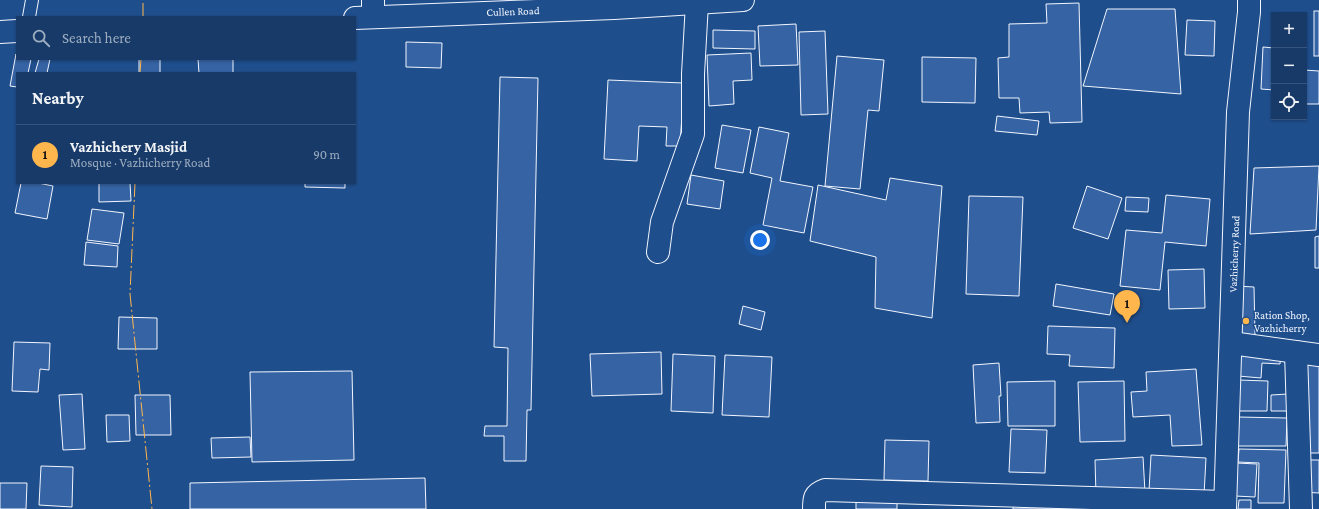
<!DOCTYPE html>
<meta charset="utf-8">
<style>
body{margin:0;font-family:"Crimson Pro",serif;background:#244571;color:#f1f3f6}
.controls{position:absolute;right:12px;top:12px;display:grid;overflow:hidden;border-radius:0px;box-shadow:0 1px 3px #0004}
.controls button{width:36px;height:36px;display:grid;place-items:center;padding:0;border:0;border-bottom:1px solid #36547d;background:#173a69;color:#f1f3f6;font:20px sans-serif}
.you{position:absolute;left:760px;top:240px;width:14px;height:14px;margin:-10px;border:3px solid #fff;border-radius:50%;background:#1a73e8;box-shadow:0 0 0 6px #1a73e833}
.badge{display:grid;place-items:center;width:26px;height:26px;border-radius:50%;background:#ffb74d;color:#111;font-size:13px;font-weight:700}
.pin{position:absolute;translate:-50% -33px;filter:drop-shadow(0 1px 2px #0008)}
.pin::after{content:'';position:absolute;top:21px;width:14px;height:12px;background:inherit;clip-path:polygon(0 0,100% 0,50% 100%)}
.list{margin:0;padding:0;list-style:none}
h2{display:flex;justify-content:space-between;align-items:center;height:52px;margin:0;padding:0 16px;font-size:17px}
h2 small{font-size:13px;font-weight:400;color:#9eadc0}
.list li{display:grid;grid-template-columns:26px 1fr auto;gap:12px;align-items:center;box-sizing:border-box;height:60px;padding:0 16px;border-top:1px solid #36547d}
.list b{display:block;font-size:15px;white-space:nowrap}
.list p{margin:0;font-size:13px;white-space:nowrap;color:#9eadc0}
.list em{font-size:13px;font-style:normal;color:#9eadc0}
.icon{flex:none;width:22px;height:22px;fill:none;stroke:currentColor;stroke-width:2;stroke-linecap:round;stroke-linejoin:round}
.map{position:relative;flex:none;width:1319px;height:509px;overflow:hidden}
.search{position:absolute;background:#173a69;box-shadow:0 1px 3px #0004;left:16px;top:16px;width:340px;height:44px;display:flex;align-items:center;gap:10px;box-sizing:border-box;padding:0 14px;border-radius:0px;color:#9eadc0;font-size:15px}
.panel{position:absolute;background:#173a69;box-shadow:0 1px 3px #0004;left:16px;top:72px;width:340px;height:112px;border-radius:0px}
.map>svg:first-child{display:block}
</style>
<div class="map">
<svg width="1319" height="509" viewBox="0 0 1319 509">
<rect width="100%" height="100%" fill="#1f4e8c"/>
<g fill="#3563a3" stroke="#f2f6ff">
<path d="M1079 3 1082 122 1050 123 1049 112 1020 113 1019 98H999L998 58 1009 57V24L1047 23 1046 4Z"/>
<path d="M1107 9H1175L1181 94 1083 86Z"/>
<rect x="1314" y="11" width="5" height="45"/>
<path d="M1187 20 1215 21 1214 56 1185 55Z"/>
<path d="M796 24 798 65 760 66 758 26Z"/>
<path d="M713 30 755 31V49L713 48Z"/>
<path d="M825 31 828 114 801 115 799 32Z"/>
<path d="M406 42 442 43 441 68 406 67Z"/>
<path d="M1263 47 1274 48V90L1261 89Z"/>
<path d="M751 53 752 80 733 81 734 104 709 106 707 55Z"/>
<path d="M16 54 17 59H31L28 73H17V87L10 86Z"/>
<path d="M837 56 884 60 879 111 868 110 860 189 825 186Z"/>
<path d="M922 57 976 58 975 103 922 102Z"/>
<path d="M39 59H50L47 73H35Z"/>
<rect x="139" y="59" width="21" height="14"/>
<path d="M198 59H233V73H199Z"/>
<path d="M1304 70 1319 71V104H1304Z"/>
<path d="M500 77 538 78 531 410H527L526 461H504V436H484L485 426H507L508 348 494 347Z"/>
<path d="M608 80 684 83 680 146H666L667 127 639 126 637 161 604 159Z"/>
<path d="M997 116 1039 121 1037 135 995 131Z"/>
<path d="M722 125 751 130 743 173 715 168Z"/>
<path d="M759 127 789 133 780 181 813 187 804 233 763 225 772 178 750 173Z"/>
<path d="M1319 166 1316 230 1250 234 1254 168Z"/>
<path d="M691 175 724 181 720 209 687 204Z"/>
<path d="M890 178 942 186 932 318 875 308 876 257 810 241 818 185 886 200Z"/>
<path d="M21 183H38L53 186 47 219 15 213Z"/>
<path d="M99 183H130L131 201 99 202Z"/>
<path d="M305 183H345V188L305 187Z"/>
<path d="M1087 186 1122 198 1108 239 1073 228Z"/>
<path d="M1166 195 1210 199 1206 246 1165 242 1160 290 1120 286 1126 230 1162 233Z"/>
<path d="M969 196 1023 197 1019 296 966 294Z"/>
<path d="M1126 197 1149 198 1148 212 1125 211Z"/>
<path d="M92 209 124 213 119 244 87 240Z"/>
<path d="M1319 236V268H1315V237Z"/>
<path d="M86 242 118 246 117 267 84 265Z"/>
<path d="M1204 269 1205 308 1169 309 1168 270Z"/>
<path d="M1056 284 1114 294 1110 315 1053 306Z"/>
<path d="M1237 286 1254 287 1255 335 1237 333Z"/>
<path d="M743 306 765 312 761 330 739 324Z"/>
<path d="M119 317 157 318V349H118Z"/>
<path d="M1048 326 1115 328 1114 368 1069 366 1070 355 1047 354Z"/>
<path d="M14 342 50 343 49 370 40 369 38 392 12 391Z"/>
<path d="M1240 349 1281 353 1280 364 1262 363 1261 378 1238 376Z"/>
<path d="M661 352 662 394 592 396 590 354Z"/>
<path d="M673 354 715 356 713 413 671 411Z"/>
<path d="M725 355 772 357 769 417 722 415Z"/>
<path d="M1300 358H1319V453H1301Z"/>
<path d="M999 363 1001 396H999L1000 422 976 423 973 365Z"/>
<path d="M1196 369 1202 445 1172 446 1170 415 1133 417 1131 392 1147 391 1146 372Z"/>
<path d="M352 371 354 460 252 462 250 372Z"/>
<path d="M1238 380 1268 381 1267 411H1237Z"/>
<path d="M1055 381V426H1008L1007 382Z"/>
<path d="M1124 381 1125 441 1080 442 1078 382Z"/>
<path d="M82 394 85 449 63 450 59 395Z"/>
<path d="M1288 394V411H1271V395Z"/>
<path d="M135 395H170L171 435H136Z"/>
<path d="M106 415H129L130 441 107 442Z"/>
<path d="M1238 417 1287 418 1286 446H1238Z"/>
<path d="M1011 429 1047 430 1045 473 1009 472Z"/>
<path d="M250 437 251 457 212 458 211 438Z"/>
<path d="M885 440 929 441 928 481 884 480Z"/>
<path d="M1239 449 1286 450 1284 503H1258L1259 463 1238 462Z"/>
<path d="M1151 455 1206 458 1204 495 1149 491Z"/>
<path d="M1143 457 1145 492 1096 495 1095 460Z"/>
<path d="M1302 460H1319V493L1301 492Z"/>
<path d="M1236 463 1257 464 1255 497 1235 496Z"/>
<path d="M41 466 73 467 72 507 39 505Z"/>
<path d="M425 478 426 509H190V483Z"/>
<path d="M0 483H27L26 509H0Z"/>
<path d="M856 499 897 501V509H856Z"/>
<path d="M1239 500H1251V509H1238Z"/>
<path d="M1013 505 1108 509H1013Z"/>
</g>
<g fill="none" stroke-linecap="round" stroke-linejoin="round">
<defs>
<path id="service" d="M29 17 32 0"/>
<g id="minor">
<path d="M373 0V16"/>
<path d="M658 252 662 222 693 134V74L697 3"/>
<path d="M1231 343 1319 355"/>
<path d="M1296 352 1301 509"/>
<path d="M814 509C814 498 814 494 825 490L1225 502"/>
</g>
<path id="secondary" d="M1225 509 1238 112 1249 12V0"/>
<g id="primary">
<path d="M355 18 614 8 743 0"/>
<path d="M0 32 17 31"/>
</g>
</defs>
<use href="#service" stroke="#f2f6ff" stroke-width="14"/>
<use href="#minor" stroke="#f2f6ff" stroke-width="24"/>
<use href="#secondary" stroke="#f2f6ff" stroke-width="24"/>
<use href="#primary" stroke="#f2f6ff" stroke-width="24"/>
<use href="#service" stroke="#1f4e8c" stroke-width="12"/>
<use href="#minor" stroke="#1f4e8c" stroke-width="22"/>
<use href="#secondary" stroke="#1f4e8c" stroke-width="22"/>
<use href="#primary" stroke="#1f4e8c" stroke-width="22"/>
<g stroke="#ffb74d" stroke-width="1" stroke-dasharray="14 3 2 3" stroke-linecap="butt">
<path d="M143 17V0"/>
<path d="M140 73 141 59"/>
<path d="M135 183 130 294 152 509"/>
</g>
</g>
<circle fill="#ffb74d" stroke="#1f4e8c" stroke-width="1.5" cx="1246" cy="321" r="4"/>
<g text-anchor="middle" dominant-baseline="central" stroke-width="3" stroke-linejoin="round" paint-order="stroke">
<g font-size="11" fill="#f2f6ff" stroke="#1f4e8c">
<text transform="translate(513 11) rotate(-2)">Cullen Road</text>
<text transform="translate(1234 254) rotate(-88)">Vazhicherry Road</text>
</g>
<g font-size="11" fill="#f2f6ff" stroke="#1f4e8c" text-anchor="start">
<text x="1254" y="315">Ration Shop,<tspan x="1254" dy="13">Vazhicherry</tspan></text>
</g>
</g>
</svg>
<div class="controls">
<button>+</button>
<button>−</button>
<button><svg class="icon" aria-label="locate" viewBox="0 0 24 24"><circle cx="12" cy="12" r="6"/><path d="M12 2v4M12 18v4M2 12h4M18 12h4"/></svg></button>
</div>
<div class="you"></div>
<div class="pin badge" style="left:1127px;top:323px">1</div>
<div class="search"><svg class="icon" aria-label="search" viewBox="0 0 24 24"><circle cx="10" cy="10" r="6"/><path d="M15 15l6 6"/></svg>Search here</div>
<section class="panel">
<h2>Nearby<small></small></h2>
<ul class="list">
<li><span class="badge">1</span><div><b>Vazhichery Masjid</b><p>Mosque · Vazhicherry Road</p></div><em>90 m</em></li>
</ul>
</section>
</div>
